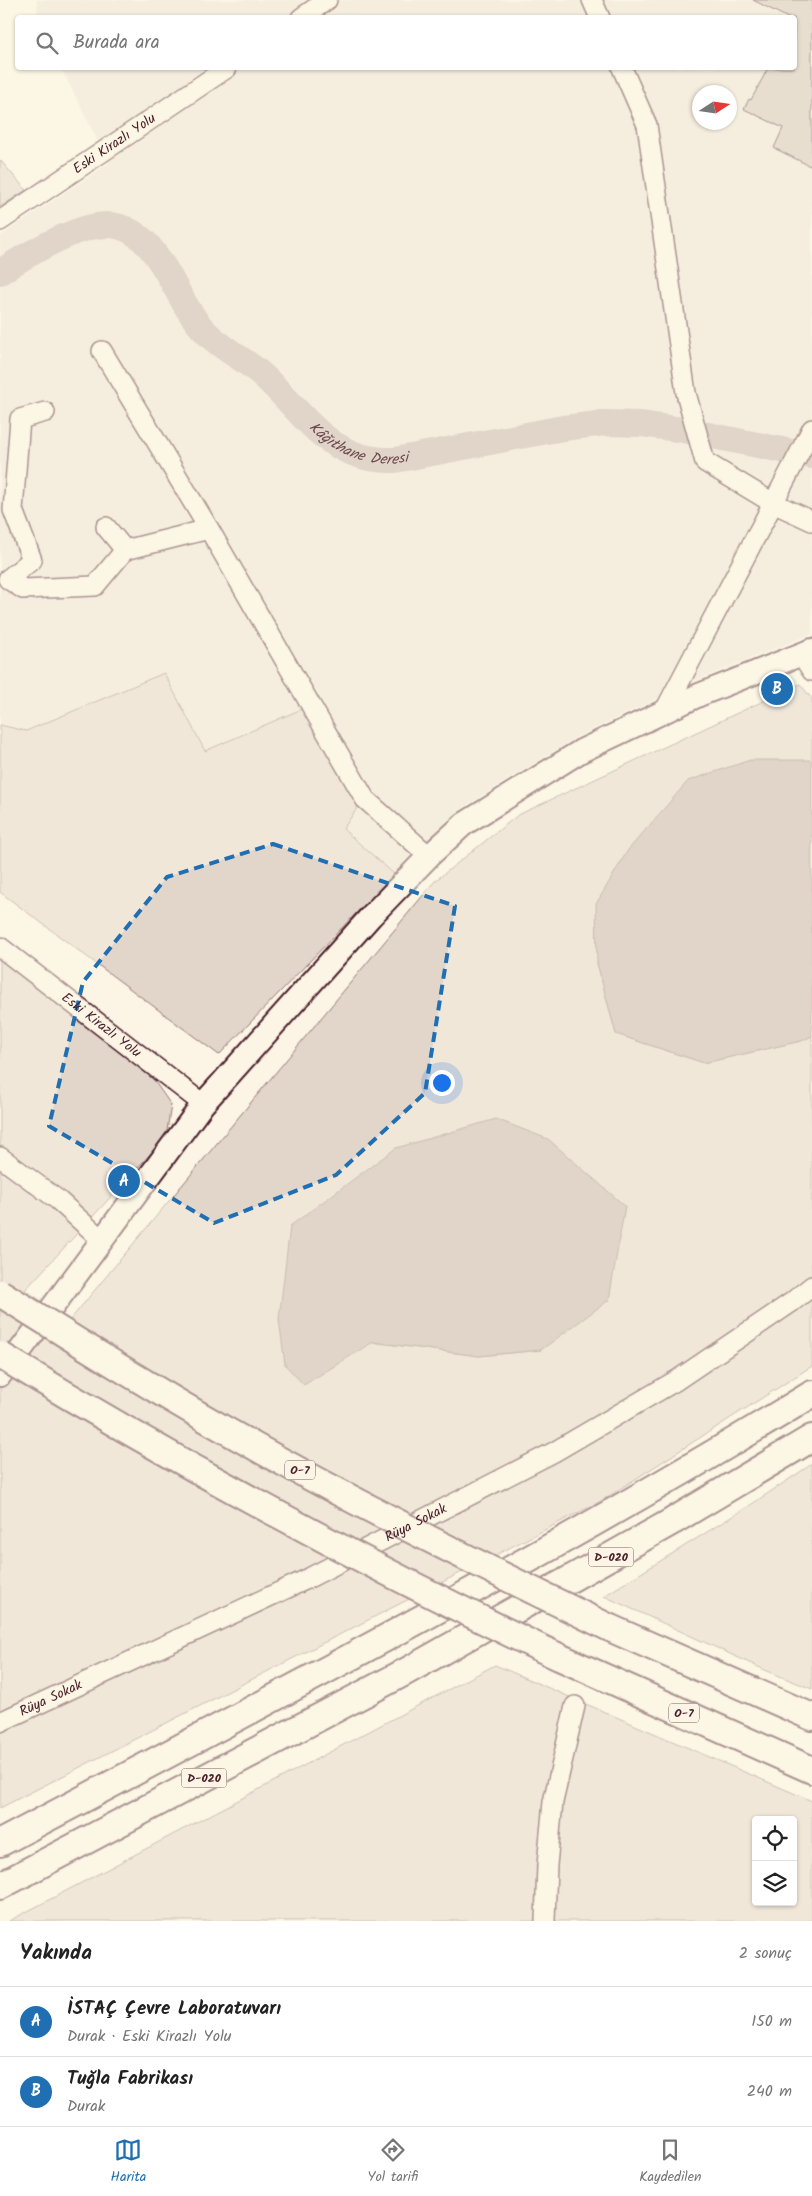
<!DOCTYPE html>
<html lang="tr">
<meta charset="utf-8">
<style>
body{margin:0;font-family:Kalam,sans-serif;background:#f6f6f6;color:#222}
.controls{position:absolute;right:15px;bottom:15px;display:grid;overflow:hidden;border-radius:5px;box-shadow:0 1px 4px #0004}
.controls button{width:45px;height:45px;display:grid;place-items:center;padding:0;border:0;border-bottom:1px solid #e0e0e0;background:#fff;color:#222;font:25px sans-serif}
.compass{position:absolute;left:692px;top:85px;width:45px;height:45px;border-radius:50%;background:#fff;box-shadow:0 1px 4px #0004;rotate:78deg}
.you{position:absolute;left:441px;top:1082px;width:18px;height:18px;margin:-12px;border:4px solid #fff;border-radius:50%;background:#1a73e8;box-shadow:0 0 0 8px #1a73e833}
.badge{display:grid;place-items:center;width:32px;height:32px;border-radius:50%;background:#1f6fb2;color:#fff;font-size:16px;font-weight:700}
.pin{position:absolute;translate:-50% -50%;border:2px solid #fff;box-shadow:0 1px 5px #0006}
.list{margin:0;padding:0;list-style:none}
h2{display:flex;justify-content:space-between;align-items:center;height:65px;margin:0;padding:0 20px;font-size:21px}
h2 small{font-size:16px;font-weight:400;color:#767676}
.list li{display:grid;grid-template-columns:32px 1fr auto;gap:15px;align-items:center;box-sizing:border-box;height:70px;padding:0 20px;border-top:1px solid #e0e0e0}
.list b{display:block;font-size:19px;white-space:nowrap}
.list p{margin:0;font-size:16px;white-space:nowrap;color:#767676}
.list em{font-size:16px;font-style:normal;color:#767676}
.icon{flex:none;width:28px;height:28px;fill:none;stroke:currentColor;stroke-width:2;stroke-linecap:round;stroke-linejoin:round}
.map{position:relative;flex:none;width:812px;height:1921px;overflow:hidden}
.search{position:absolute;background:#fff;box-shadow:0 1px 4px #0004;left:15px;right:15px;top:15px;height:55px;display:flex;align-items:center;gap:12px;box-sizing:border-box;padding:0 18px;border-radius:5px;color:#767676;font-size:19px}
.sheet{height:205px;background:#fff}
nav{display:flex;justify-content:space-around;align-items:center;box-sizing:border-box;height:70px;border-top:1px solid #e0e0e0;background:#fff;font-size:14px;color:#767676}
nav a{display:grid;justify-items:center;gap:2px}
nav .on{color:#1f6fb2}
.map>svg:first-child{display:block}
</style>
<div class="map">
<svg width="812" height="1921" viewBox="0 0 812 1921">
<rect width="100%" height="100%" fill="#fcf5e5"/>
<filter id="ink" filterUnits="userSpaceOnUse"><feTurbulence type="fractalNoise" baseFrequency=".02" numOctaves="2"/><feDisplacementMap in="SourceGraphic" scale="10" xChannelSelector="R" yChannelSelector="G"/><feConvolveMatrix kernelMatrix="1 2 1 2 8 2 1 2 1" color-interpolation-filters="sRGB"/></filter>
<g filter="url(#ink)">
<path fill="#eee5d7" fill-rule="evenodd" d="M37 0H812V634L695 681 577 737 461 809 394 874 343 828 304 708 205 751 164 673 26 732 0 725V236L109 163 61 68H794V18H38ZM700 92H730V122H700Z"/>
<g fill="#e2d5ca" stroke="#967a7a" fill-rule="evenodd">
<path d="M0 160 26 190 0 207Z"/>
<path d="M164 673 205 751 304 708 360 804 343 829 394 874 219 1055 0 892V725L26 731Z"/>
<path d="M800 684 812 699V762L809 760 597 963 616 1034 704 1063 801 1041 812 1036V1366L601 1501 0 1808V953L153 1079 171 1105 166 1137 25 1290 70 1320 435 881 518 815ZM372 1342 541 1350 479 1356Z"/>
<path d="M812 1464V1689L765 1670 604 1596 749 1506Z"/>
<path d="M495 1665 812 1801V1921H9ZM756 1820H793V1902H756Z"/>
</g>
<g fill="#c0aca5" stroke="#917474">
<path d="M750 760H809L812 762V1036L801 1041 704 1063 616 1034 597 963 596 904 628 850 688 781Z"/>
<path d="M496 1119 548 1139 625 1206 609 1300 541 1350 479 1356 373 1342 304 1385 285 1365 279 1319 290 1226 396 1148Z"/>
</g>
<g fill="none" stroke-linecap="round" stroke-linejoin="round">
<path stroke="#c0aca5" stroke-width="26" id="s1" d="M0 272C25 256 76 225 107 225 125 225 141 236 152 250 169 271 178 296 194 318 211 343 237 354 260 373 305 412 326 462 395 460L563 428 606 423 641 424 683 430 812 456"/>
</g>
<path fill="#cfc0b7" stroke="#4a1f2b" d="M753 0H812V167L774 148 783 128 744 109 749 99 751 100 768 68H794V18H788Z"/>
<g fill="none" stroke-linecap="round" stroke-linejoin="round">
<defs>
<g id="minor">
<path d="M592 0 600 18"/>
<path d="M301 18 327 0"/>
<path d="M622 68 647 125 686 393 705 462 773 503 812 521"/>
<path id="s2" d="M0 221 227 68"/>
<path d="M102 351 209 529 365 799 429 856"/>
<path d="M45 412 20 419 13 510 32 560 8 579 23 589 95 586 125 550 209 529"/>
<path d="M106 527 125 550"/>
<path d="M801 654 812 671"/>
<path d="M664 712 812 429"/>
<path id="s3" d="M0 947 203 1104"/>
<path d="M0 1157 58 1200 102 1240"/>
<path id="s4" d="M0 1722 305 1580 554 1452 677 1380 792 1302 812 1286"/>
<path d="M545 1921 547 1865 553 1802 575 1706"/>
</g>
<path id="major" d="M0 1375 14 1359 203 1104 371 916 429 856 464 824 581 751 699 695 812 650"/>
<g id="highway">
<path d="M610 1628 812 1717"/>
<path d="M557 1656 812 1770"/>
<path d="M0 1843C274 1698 548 1556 812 1394"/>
<path d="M0 1886 407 1671 673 1521 812 1438"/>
</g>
</defs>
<use href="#minor" stroke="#4a1f2b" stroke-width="22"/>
<use href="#major" stroke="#4a1f2b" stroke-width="26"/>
<use href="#highway" stroke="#4a1f2b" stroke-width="30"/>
<use href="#minor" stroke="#fcf5e5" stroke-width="19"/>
<use href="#major" stroke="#fcf5e5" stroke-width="22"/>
<use href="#highway" stroke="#fcf5e5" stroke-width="26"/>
<defs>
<g id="highway-bridge">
<path d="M0 1293C78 1342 156 1391 236 1436 358 1505 484 1567 610 1628"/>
<path d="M0 1355C181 1465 366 1565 557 1656"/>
</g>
</defs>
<use href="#highway-bridge" stroke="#4a1f2b" stroke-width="30" stroke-linecap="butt"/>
<use href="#highway-bridge" stroke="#fcf5e5" stroke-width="26"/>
</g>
</g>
<path d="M0 0H812V1921H0ZM273 844 455 906 425 1093 336 1175 214 1223 49 1126 83 982 167 877Z" fill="#fcf5e5" fill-opacity=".55" fill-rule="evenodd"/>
<path fill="none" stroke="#1f6fb2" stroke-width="4" stroke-dasharray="10 6" stroke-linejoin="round" d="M273 844 455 906 425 1093 336 1175 214 1223 49 1126 83 982 167 877Z"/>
<g text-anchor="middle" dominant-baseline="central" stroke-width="5" stroke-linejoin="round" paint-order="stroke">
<g fill="#fcf5e5" stroke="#7f5f63" stroke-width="1">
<rect x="285" y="1460.5" width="30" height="19" rx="4"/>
<rect x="588.5" y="1547.5" width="45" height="19" rx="4"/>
<rect x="669" y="1703.5" width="30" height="19" rx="4"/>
<rect x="181.5" y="1768.5" width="45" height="19" rx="4"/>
</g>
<g font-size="12" font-weight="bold" fill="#4a1f2b">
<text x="300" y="1470">O-7</text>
<text x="611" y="1557">D-020</text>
<text x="684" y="1713">O-7</text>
<text x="204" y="1778">D-020</text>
</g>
<g font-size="14" fill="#4a1f2b" stroke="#fcf5e5">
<text stroke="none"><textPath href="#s2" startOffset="138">Eski Kirazlı Yolu</textPath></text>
<text stroke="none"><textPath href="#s3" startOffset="128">Eski Kirazlı Yolu</textPath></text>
<text stroke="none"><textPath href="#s4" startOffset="461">Rüya Sokak</textPath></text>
<text stroke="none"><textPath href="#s4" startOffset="56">Rüya Sokak</textPath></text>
</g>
<g font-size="15" font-style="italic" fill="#6d4950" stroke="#fcf5e5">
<text stroke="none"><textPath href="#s1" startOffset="464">Kâğıthane Deresi</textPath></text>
</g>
</g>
</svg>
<div class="controls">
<button><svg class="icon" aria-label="locate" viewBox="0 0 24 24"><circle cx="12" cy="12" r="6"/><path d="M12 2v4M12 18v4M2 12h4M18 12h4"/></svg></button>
<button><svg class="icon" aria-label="layers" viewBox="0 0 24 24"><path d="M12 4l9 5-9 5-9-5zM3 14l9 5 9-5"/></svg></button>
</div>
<svg class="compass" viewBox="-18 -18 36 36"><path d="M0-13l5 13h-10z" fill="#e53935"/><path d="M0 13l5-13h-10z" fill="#767676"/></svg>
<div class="you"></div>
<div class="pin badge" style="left:124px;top:1181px">A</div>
<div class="pin badge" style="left:777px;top:689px">B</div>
<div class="search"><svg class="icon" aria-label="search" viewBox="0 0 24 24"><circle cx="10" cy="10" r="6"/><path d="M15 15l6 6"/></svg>Burada ara</div>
</div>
<section class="sheet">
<h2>Yakında<small>2 sonuç</small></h2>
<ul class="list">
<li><span class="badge">A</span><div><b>İSTAÇ Çevre Laboratuvarı</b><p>Durak · Eski Kirazlı Yolu</p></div><em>150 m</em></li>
<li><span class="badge">B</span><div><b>Tuğla Fabrikası</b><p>Durak</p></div><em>240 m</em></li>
</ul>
</section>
<nav>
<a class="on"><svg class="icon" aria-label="map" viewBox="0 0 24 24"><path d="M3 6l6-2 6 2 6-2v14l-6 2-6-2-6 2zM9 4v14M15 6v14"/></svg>Harita</a>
<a><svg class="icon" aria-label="directions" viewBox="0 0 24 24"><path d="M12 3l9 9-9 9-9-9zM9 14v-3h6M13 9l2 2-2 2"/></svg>Yol tarifi</a>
<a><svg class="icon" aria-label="saved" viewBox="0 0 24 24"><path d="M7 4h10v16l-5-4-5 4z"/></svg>Kaydedilen</a>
</nav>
